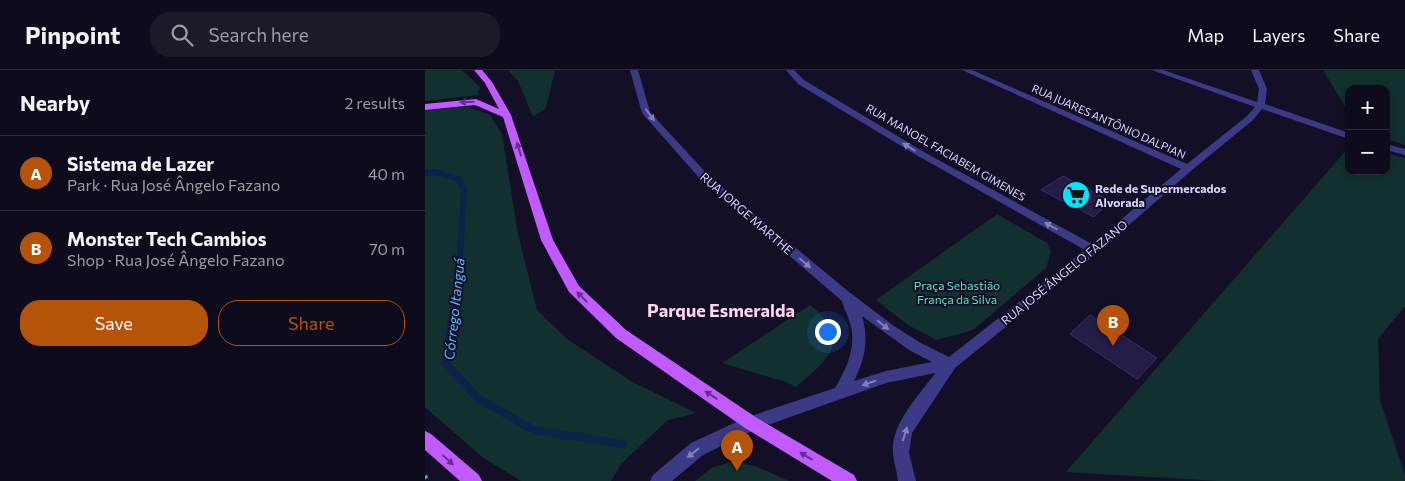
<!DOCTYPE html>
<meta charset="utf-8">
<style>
body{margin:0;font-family:Commissioner,sans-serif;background:#1c1929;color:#f1f3f6}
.controls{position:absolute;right:15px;top:15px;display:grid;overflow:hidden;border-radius:10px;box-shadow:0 2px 12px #0003}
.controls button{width:45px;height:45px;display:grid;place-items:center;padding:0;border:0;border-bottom:1px solid #2e2b3b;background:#0e0b1c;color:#f1f3f6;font:25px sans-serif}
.you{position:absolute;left:402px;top:261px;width:18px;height:18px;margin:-12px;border:4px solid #fff;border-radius:50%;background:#1a73e8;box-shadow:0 0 0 8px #1a73e833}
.badge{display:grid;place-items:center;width:32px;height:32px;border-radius:50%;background:#b45309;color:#fff;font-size:16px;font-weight:700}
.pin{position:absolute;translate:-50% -41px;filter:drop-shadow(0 1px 2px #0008)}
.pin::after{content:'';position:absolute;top:26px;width:18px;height:15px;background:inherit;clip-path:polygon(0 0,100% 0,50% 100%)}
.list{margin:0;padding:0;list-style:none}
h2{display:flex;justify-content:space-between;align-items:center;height:65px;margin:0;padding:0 20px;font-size:21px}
h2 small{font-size:16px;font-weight:400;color:#9b9ba3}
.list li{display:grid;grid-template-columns:32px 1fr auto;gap:15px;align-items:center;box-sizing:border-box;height:75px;padding:0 20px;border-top:1px solid #2e2b3b}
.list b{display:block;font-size:19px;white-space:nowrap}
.list p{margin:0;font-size:16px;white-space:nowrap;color:#9b9ba3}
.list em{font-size:16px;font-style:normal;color:#9b9ba3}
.actions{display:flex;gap:10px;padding:15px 20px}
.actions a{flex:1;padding:11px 0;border:1px solid #b45309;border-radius:20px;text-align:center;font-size:18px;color:#b45309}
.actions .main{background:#b45309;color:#fff}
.icon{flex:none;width:28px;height:28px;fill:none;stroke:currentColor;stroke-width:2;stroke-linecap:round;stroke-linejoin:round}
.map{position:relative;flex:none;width:980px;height:411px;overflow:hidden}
header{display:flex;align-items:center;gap:30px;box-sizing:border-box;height:70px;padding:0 25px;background:#0e0b1c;border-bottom:1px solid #2e2b3b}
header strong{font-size:24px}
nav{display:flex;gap:28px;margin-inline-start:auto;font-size:18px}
.search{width:350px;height:45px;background:#1c1929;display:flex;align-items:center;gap:12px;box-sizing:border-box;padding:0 18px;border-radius:20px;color:#9b9ba3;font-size:19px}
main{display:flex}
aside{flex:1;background:#0e0b1c}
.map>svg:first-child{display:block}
</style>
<header>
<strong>Pinpoint</strong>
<div class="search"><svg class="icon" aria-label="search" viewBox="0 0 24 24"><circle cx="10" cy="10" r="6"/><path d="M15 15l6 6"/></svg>Search here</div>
<nav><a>Map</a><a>Layers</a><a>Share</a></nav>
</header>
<main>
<aside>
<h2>Nearby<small>2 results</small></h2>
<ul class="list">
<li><span class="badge">A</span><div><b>Sistema de Lazer</b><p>Park · Rua José Ângelo Fazano</p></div><em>40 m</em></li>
<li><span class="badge">B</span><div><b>Monster Tech Cambios</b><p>Shop · Rua José Ângelo Fazano</p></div><em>70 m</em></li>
</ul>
<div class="actions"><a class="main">Save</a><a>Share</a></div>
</aside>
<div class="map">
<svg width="980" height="411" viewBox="0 0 980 411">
<rect width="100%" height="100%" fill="#130f26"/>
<g fill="#12302f">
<path d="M0 0H37L55 17 53 25 0 31Z"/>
<path d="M83 0H130L121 38 108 47 93 11Z"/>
<path d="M898 0H980V75L961 69V19H924V43Z"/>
<path d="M44 37 65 45 77 64 93 164 112 240 142 269 206 311 271 343 243 350 196 394 186 411H96L57 387 0 337V40Z"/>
<path d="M924 77V101H961V83L980 88V236L953 269 955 330 980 405V411H793L641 402Z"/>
<path d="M572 144 622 173 626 182 621 198 548 260 512 270 483 255 451 230Z"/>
<path d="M385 235C429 269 404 289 371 317L361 312 297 293Z"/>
<path d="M306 392 330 396 364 411H270L288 397Z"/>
</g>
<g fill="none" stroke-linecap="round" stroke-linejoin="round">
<path stroke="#0c2248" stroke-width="5" d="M6 102H11"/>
<path stroke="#0c2248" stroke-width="6" d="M0 103 10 102 34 109 39 120 34 202 29 236"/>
<path stroke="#0c2248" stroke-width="8" d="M29 235 21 294 54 329 109 360 198 374"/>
</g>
<g fill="#241b47" stroke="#3b2d73">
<path d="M638 106 685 131 669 147 616 120Z"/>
<path d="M665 245 732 288 712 309 645 264Z"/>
</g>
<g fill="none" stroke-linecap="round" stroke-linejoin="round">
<path stroke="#2fb8b0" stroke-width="4" stroke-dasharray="3 4.5" stroke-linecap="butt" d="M0 406 4 411"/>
<g fill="#3d3a85" fill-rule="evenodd">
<path d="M205 0H213L225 42 284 106 424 222 469 256 494 272 524 287 660 180 493 86 373 14 361 0H369L379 10 499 82 667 174 756 99 537 0H547L762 94 822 46 830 37 727 0H738L832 32 834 19 826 0H834L842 19 840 34 924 63V69L837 39 828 50 767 100 672 183 530 298 487 363 484 383 491 411H473C472 402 469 393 468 384 465 354 494 326 510 303L461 313 331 359 278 385 247 411H225L228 405 266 373 320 348 410 318C422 298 432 276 425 253 423 245 418 237 417 231L276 110 217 43ZM437 246 484 280 507 292 461 301 429 311C440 289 444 270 437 246Z"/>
<path d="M961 74 980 79V85L961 80Z"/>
</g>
<g fill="#c25bff" fill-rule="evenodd">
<path d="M49 0H57L67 12 86 45 128 170 154 216 201 260 332 348 429 405 432 411H407L320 358 191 268 144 222 116 170 78 47 50 35 0 40V34L51 29 74 39 60 13Z"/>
<path d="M0 361 6 364 54 405 57 411H35L0 380Z"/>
</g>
</g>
<defs><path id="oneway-solid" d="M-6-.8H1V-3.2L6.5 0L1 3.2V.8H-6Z" transform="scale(1.25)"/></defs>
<g fill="#623188">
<use href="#oneway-solid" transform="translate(42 32) rotate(178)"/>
<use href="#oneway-solid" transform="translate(94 79) rotate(-107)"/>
<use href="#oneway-solid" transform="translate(157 227) rotate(-136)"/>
<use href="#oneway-solid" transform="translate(286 325) rotate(-146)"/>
<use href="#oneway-solid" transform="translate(381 386) rotate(-149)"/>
<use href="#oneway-solid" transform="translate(23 390) rotate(43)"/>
</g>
<g fill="#837fbc">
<use href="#oneway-solid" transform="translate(225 45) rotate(54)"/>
<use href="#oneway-solid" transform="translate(484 77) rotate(-149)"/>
<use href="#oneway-solid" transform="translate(626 156) rotate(-151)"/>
<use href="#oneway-solid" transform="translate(380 193) rotate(40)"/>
<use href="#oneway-solid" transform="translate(458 255) rotate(38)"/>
<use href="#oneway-solid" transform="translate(444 313) rotate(161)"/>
<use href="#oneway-solid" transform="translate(480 364) rotate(-72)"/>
<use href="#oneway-solid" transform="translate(268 383) rotate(142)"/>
</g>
<defs>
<symbol id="supermarket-disc" viewBox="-11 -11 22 22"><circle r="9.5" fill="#00e5ff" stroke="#130f26"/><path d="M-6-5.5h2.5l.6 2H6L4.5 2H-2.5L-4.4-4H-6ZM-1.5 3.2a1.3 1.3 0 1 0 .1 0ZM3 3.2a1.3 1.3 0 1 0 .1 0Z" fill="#111"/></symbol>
</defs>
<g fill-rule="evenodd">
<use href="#supermarket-disc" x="635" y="109" width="32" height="32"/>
</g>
<g text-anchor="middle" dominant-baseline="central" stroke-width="4" stroke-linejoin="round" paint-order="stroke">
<g font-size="11" fill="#d9d4ff" stroke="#130f26">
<text transform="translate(684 51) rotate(24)">RUA JUARES ANTÔNIO DALPIAN</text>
<text transform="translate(521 82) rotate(30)">RUA MANOEL FACIABEM GIMENES</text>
</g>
<g font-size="12" font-weight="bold" fill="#d9d4ff" stroke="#130f26" text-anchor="start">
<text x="670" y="118">Rede de Supermercados<tspan x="670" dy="14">Alvorada</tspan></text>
</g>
<g font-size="12" fill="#d9d4ff" stroke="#130f26">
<text transform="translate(322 143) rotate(41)">RUA JORGE MARTHE</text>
<text transform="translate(639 202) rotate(-39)">RUA JOSÉ ÂNGELO FAZANO</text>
</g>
<g font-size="12" fill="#5fe0c0" stroke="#130f26">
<text x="532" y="215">Praça Sebastião<tspan x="532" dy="14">França da Silva</tspan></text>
</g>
<g font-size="14" font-style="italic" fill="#62b6ff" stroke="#130f26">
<text transform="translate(29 239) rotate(-84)">Córrego Itanguá</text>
</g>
<g font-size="18" font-weight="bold" fill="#ffd6f0" stroke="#130f26">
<text x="296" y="240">Parque Esmeralda</text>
</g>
</g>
</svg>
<div class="controls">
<button>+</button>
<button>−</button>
</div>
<div class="you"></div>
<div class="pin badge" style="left:312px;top:401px">A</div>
<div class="pin badge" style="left:688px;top:276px">B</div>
</div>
</main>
